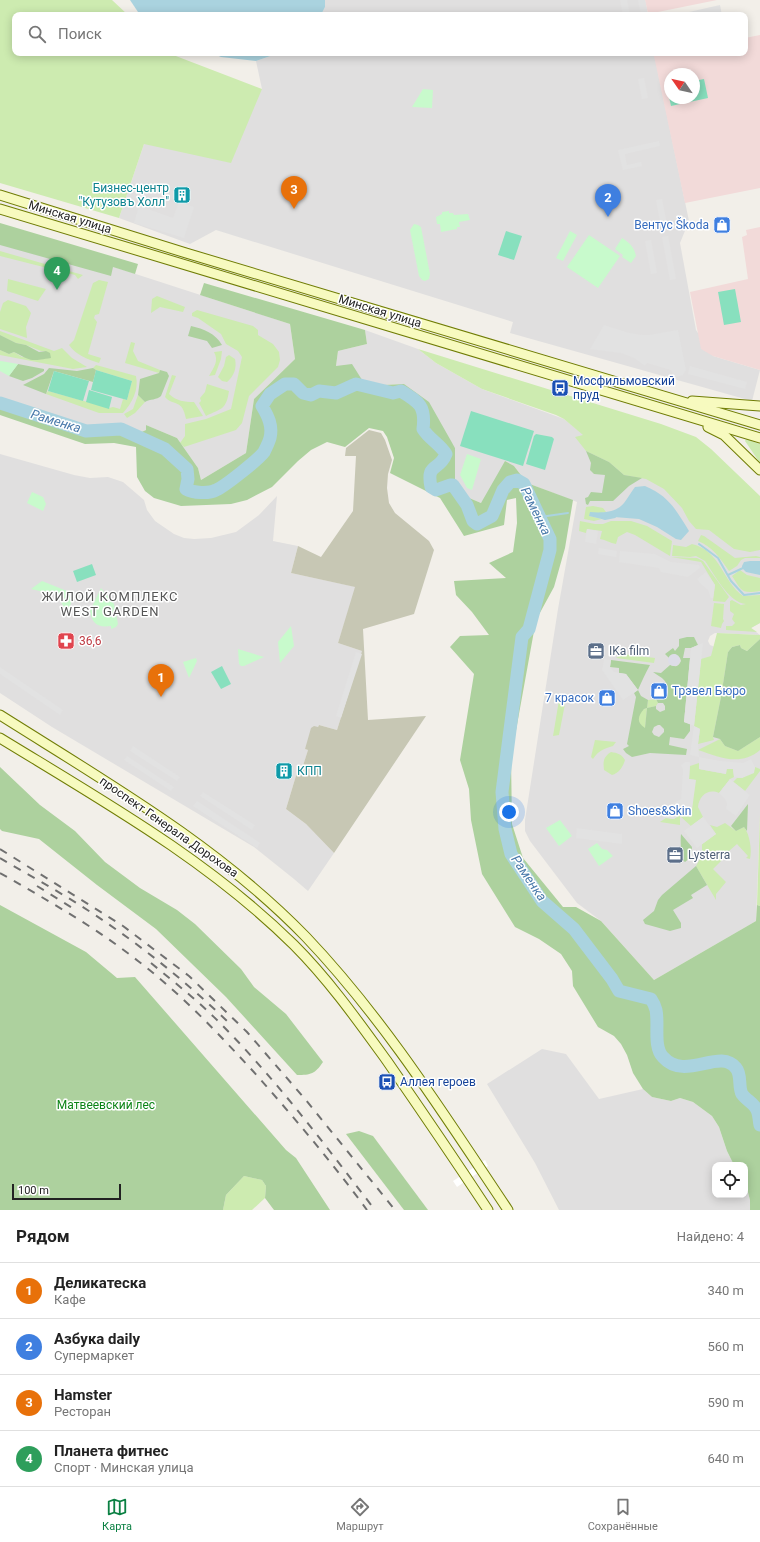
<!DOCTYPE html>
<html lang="ru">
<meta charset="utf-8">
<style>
body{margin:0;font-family:Roboto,sans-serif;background:#f6f6f6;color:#222}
.controls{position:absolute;right:12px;bottom:12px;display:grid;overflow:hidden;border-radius:8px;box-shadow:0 2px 10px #0003}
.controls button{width:36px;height:36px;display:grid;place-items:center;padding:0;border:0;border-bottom:1px solid #e0e0e0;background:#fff;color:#222;font:20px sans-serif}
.compass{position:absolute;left:664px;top:68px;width:36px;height:36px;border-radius:50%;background:#fff;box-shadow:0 2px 10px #0003;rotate:304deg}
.scale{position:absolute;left:12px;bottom:10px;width:109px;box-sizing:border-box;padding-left:4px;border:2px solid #222;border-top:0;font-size:11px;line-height:14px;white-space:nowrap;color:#222;-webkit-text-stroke:3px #fff;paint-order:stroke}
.you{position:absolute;left:509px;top:812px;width:14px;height:14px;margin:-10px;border:3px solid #fff;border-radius:50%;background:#1a73e8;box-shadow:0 0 0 6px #1a73e833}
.badge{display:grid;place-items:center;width:26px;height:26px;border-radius:50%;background:#0b8043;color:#fff;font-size:13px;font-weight:700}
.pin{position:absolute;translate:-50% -33px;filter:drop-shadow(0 1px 2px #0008)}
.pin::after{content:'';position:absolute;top:21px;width:14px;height:12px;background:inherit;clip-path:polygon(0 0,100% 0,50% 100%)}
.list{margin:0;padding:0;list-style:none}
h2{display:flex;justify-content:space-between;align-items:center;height:52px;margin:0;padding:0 16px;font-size:17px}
h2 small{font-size:13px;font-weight:400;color:#767676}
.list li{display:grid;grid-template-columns:26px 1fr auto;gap:12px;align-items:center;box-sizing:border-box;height:56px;padding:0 16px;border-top:1px solid #e0e0e0}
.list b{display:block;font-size:15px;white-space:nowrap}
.list p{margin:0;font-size:13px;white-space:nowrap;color:#767676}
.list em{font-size:13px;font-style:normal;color:#767676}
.icon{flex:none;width:22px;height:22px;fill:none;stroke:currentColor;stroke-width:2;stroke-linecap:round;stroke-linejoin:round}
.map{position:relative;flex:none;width:760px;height:1210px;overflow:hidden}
.search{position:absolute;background:#fff;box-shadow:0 2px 10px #0003;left:12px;right:12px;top:12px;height:44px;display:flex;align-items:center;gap:10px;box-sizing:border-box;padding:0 14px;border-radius:8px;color:#767676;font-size:15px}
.sheet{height:276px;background:#fff}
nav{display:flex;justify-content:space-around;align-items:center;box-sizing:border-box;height:56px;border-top:1px solid #e0e0e0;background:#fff;font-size:11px;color:#767676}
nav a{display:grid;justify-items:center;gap:2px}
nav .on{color:#0b8043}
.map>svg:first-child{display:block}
</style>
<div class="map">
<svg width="760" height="1210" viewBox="0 0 760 1210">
<rect width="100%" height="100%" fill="#f2efe9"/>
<g fill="#e0dfdf">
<path d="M325 0H645L648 15H321L325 7Z"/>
<path d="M279 53H654L689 221 680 243 696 330 713 356 760 370 752 401 510 333 513 322 216 230 190 244 119 218 144 144 262 89 256 61Z"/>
<path d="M0 230 290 324 295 359 254 399 246 453 201 480 198 468 177 438 146 425V430L135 435 121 429 86 431 0 403Z"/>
<path d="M365 330 418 349 436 363 482 389 564 419 584 435 760 542V623L751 628 760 635 715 633 710 636 708 641 710 645 728 652 760 737V815L756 921 654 980 601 921 577 903 530 841 525 831V820L558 609 577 502 527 483 514 466 481 503 455 492V448L404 384 383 385 364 383 336 366 338 351 367 344Z"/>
<path d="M0 454 74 475 90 478 108 477 123 482 144 500 147 510 155 521 174 534 184 538 194 539 211 538 236 532 259 515 277 496 273 541 298 546 291 573 356 587 338 643 362 651V652L337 730 319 725 305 749 308 750 302 770 298 769 286 809 306 824 334 853 308 891 294 879 254 847 52 727 0 693Z"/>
<path d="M542 1049 566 1054 599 1099 643 1089 652 1097 671 1101 680 1098 693 1102 712 1116 719 1127 727 1151 734 1165H715V1195H745V1181L750 1200V1210H559L535 1163 487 1084Z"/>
</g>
<g fill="#f2dad9" fill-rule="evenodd">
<path d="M645 0H717L648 14Z"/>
<path d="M760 35V188L685 203 654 56 671 53H745V38ZM670 74H694V98H670Z"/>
<path d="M760 227V370L713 356 701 349 690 292 748 279 742 237 747 235 746 230Z"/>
</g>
<path fill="#c7c7b4" d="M369 430 381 433 385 440 392 460 388 474 387 488 389 503 395 513 429 541 434 550 414 614 363 629 368 720 426 716 334 853 306 824 286 809 298 769H302L308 750 305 749 311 728 314 726 318 727 319 725 337 730 362 651 338 643 355 587 291 573 298 546 321 557 353 511 356 456H345L346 448Z"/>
<g fill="#cdebb0">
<path d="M0 0H112L128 15H15V53H168L262 89 231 163 144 144 119 218 0 183Z"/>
<path d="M0 251 83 275 78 279 75 275 0 256Z"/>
<path d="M8 279 46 289 38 301 7 291Z"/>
<path d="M99 280 108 282 99 314 95 315 94 318 97 322 88 354 101 358 99 363C87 359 76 355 69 345L74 340 93 283Z"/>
<path d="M157 296 185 307 183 312 160 307 151 313 152 299Z"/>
<path d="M8 300 26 306 31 313 26 327 27 338 0 329V312L3 303Z"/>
<path d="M197 310 253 326 258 330V335L273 344 279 352 280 360 278 367 249 396 242 423 236 430 184 447 180 443 185 436V424L206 419 231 409 242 357 238 351 226 344 221 334 198 318 192 316V313Z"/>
<path d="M0 331 54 351 62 348 72 358 87 367 73 369 0 355V350L9 354 14 352 22 357 50 358 46 351H41L26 345 16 343 0 335Z"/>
<path d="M131 342 135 343 133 351 138 361 160 370 159 373 125 363Z"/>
<path d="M418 349 661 424 696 437 711 449 760 496V550L750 552 734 549 709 530 696 529 689 521 682 508 664 489 646 479 624 475 609 462 586 451 575 437 583 435 564 419 556 415 482 389 436 363Z"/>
<path d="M222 351 221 359 215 375 209 376C214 367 219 361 214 352Z"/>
<path d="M229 355 235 359C237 368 234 376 227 382L222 381 218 377 224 366 226 357Z"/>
<path d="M96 365 136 376C139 390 132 403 123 413H99L46 394 48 391 109 408 113 407 120 409 123 399 127 400 132 381 96 370 93 368Z"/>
<path d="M172 375 176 376 169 394C176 401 185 402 194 402L203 416 186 419C182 398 174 407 165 397Z"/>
<path d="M207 384 229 391C226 410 222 408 206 416L199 403 201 401 200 398 205 392Z"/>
<path d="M138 395 145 402 135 413 127 418 124 414 133 409Z"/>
<path d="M746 439 760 444V463L745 441Z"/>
<path d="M593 506 603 508 606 512 589 516 602 519 594 521 584 519 586 507Z"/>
<path d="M580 521 595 524H603L611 521H631L647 526 672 541 670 556 635 535 627 532 618 537 616 544C610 543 606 540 600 539L602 531 587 529 586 533 579 531Z"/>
<path d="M701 535 704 536 735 558 756 556 760 557V558H745L741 560 737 566 729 571C720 558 713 547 698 541Z"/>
<path d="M692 544C721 551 722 581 743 596L760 595V623L751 628 757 632 726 630V626H732L735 623 732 619 734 614 730 611V601L732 600 741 605 746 604C729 603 714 574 705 561L696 556 690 557 672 556 673 545 686 547Z"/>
<path d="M671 557 697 558 703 561 729 597 725 602 713 601 715 585 701 562Z"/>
<path d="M740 570 747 575 760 578V591C741 594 742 591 732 576Z"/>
<path d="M714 603 724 604 723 619 724 621 722 624 721 628 711 626Z"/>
<path d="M717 633 760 635V639L747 651 741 648 740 645 732 647 728 652 721 697 713 737 714 740 698 744 700 729 694 726 701 659 711 656Z"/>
<path d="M622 654 655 658 654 663 616 658Z"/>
<path d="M656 699 658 703 656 706 647 708 645 729C636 722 636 711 647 708L648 700Z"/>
<path d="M559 700 565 704 559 735 553 736Z"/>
<path d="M760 737V750C740 767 719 757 698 750L720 739 725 746 738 751Z"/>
<path d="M595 740 616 742 613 746C604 749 599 750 593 759L591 757Z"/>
<path d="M611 752C618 753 621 754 625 760 623 767 619 773 612 775L604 770C603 762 603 757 611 752Z"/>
<path d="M699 763V769L726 774V769H733L734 777 730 779 719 793C708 788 699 796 698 807L703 817 691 826 680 816V825L660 822 666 818 674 819 696 780 689 779 690 766Z"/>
<path d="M755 767 760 769V771L745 791 733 782 737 778H742L755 769Z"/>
<path d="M760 815V906L757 905Z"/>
<path d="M725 823 736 831 744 827C750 835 752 850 750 859L746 858 748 856 737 844 722 857 723 859 713 869 726 882 716 894V900L696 866 702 855V844L716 834 710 825 717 827Z"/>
<path d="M244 1176 262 1180 266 1186 265 1198 252 1210H223L226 1195Z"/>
</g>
<g fill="#add19e" fill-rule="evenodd">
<path d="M0 223 138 264 135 274 113 267 111 276 0 245Z"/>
<path d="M204 283 365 330 367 344 338 351 336 366 352 364 364 383 383 385 404 384 429 402 455 448V492L481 503 505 461 514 466 527 483 573 500 565 548 554 587 536 620 511 758 512 824 523 858 563 907H576L601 921 654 980 756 921 757 905 760 906V1210H750V1200L745 1181V1165H734L727 1151 719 1127 712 1116 693 1102 680 1098 671 1101 652 1097 643 1089 633 1073 627 1055 621 1044 614 1036 598 1027 573 986 572 971 561 954 539 939 515 927 482 874 471 820 469 789 460 760 474 674 450 647 460 636 489 635 472 612 456 595 454 581 506 578 489 563 513 552 517 523 516 498 507 500 504 525 464 536 440 498 390 473 394 458 387 437 383 431 369 428 345 447 327 442 311 450 298 461 272 487 247 500 231 504 181 506 154 498 145 491 137 477 136 447 114 443 85 444 0 415V403L86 431 121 429 135 435 146 430V425L177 438 198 468 201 480 246 453 254 399 295 359 290 324 200 295Z"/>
<path d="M191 326C204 329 215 333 222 345L212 348 207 341 188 336Z"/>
<path d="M0 335 16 343 26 345 39 352 46 351 50 353 51 358C30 361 33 362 14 352L9 354 0 350Z"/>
<path d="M18 364 44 369V371L32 378 23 381 9 376Z"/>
<path d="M49 368 77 371 93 368 96 370 93 382 54 371 46 394 23 385 44 374Z"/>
<path d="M160 370 167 372 169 376 161 396C157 400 150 399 145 402L138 395 140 379 159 373Z"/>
<path d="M586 451 609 462 624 475 642 478 629 486 613 501H590L588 505 586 504 585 498 588 497 591 492 602 493 605 475 594 474 590 470 591 463Z"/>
<path d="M687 637H694L698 645 691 648H685L683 658H690L684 722 690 724V731L684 739 670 737 669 745 687 749 686 755 650 753 632 757 626 753 623 749 629 746 627 744 636 697 634 693 638 690 626 674 619 673V668L610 667 611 660 650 665C645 674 642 681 638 690L641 696 648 700 647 708 656 706V709L660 712 665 710V706L663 703H658L656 699 665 696 668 693C669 681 662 678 653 672L661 673 670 665C676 667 678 667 681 661L680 658 675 654 671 655 669 658 665 654 673 648 675 651 679 646V639ZM647 708 645 728C636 722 638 716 644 709ZM658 725H660L664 729V732L659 737 654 735 652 732 654 727Z"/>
<path d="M760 639V737L738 751 725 746 720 739 713 737 721 697 728 652 732 647 740 645 741 648 747 651Z"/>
<path d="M0 767 40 805 75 831 105 862 140 888 177 910 195 924 241 969 254 987 286 1014 323 1062C315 1074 311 1075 297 1075L226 997 156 929 97 885 39 839 2 831 0 829Z"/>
<path d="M748 804 747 831 744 827 736 831 731 826Z"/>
<path d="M681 834 692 847 691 857 685 862 680 858C682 851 680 842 681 834Z"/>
<path d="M696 866 707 885 691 895 693 898 673 910 681 923V928L670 931 645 924 643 920 654 911 658 900 662 895Z"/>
<path d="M0 905 86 952 117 978 135 977 286 1150 296 1158 330 1210H274L265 1198 266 1186 262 1180 244 1176 226 1195 223 1210H0Z"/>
<path d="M359 1131 373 1136 428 1210H404L346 1134Z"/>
</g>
<g fill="#c8facc">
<path d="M423 89 433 90 432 108 412 107Z"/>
<path d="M449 211V213H453L454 215 468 214 470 220 459 222 460 227H457V229L441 232 440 224H437L436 217 442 214V212Z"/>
<path d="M414 224 418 225 421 227 430 274 429 279 425 281 422 280 419 276 410 230Z"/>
<path d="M570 231 577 235 563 261 556 258Z"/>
<path d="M589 235 620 256 598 288 567 267Z"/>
<path d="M622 238C630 243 634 247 636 256L631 263 622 257 623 255 615 249Z"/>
<path d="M0 361H1L18 364 9 376 0 371Z"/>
<path d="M467 454 481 459 472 490 467 488 460 475Z"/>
<path d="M32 492 43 497 46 504 43 511 27 503Z"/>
<path d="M42 581 67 591 72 600 69 609H65C59 599 59 593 46 591L44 592 31 589Z"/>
<path d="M101 588 114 604 118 624 116 627 111 629V626C98 628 92 624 90 611Z"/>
<path d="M291 626 294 646 280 663 278 642Z"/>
<path d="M238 649 264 657 244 666H241L239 664Z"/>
<path d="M196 658 197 661 189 678 183 662Z"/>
<path d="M560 820 572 836 559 846 546 828Z"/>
<path d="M597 843 602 849 607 850 613 856 599 866 588 849Z"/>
</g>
<g fill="#88e0be">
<path d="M704 79 708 98 671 106 667 88 670 87V98H694V81Z"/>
<path d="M506 231 522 236 514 260 498 255Z"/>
<path d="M735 289 741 322 724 325 718 292Z"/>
<path d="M96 370 132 381 127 400 91 390Z"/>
<path d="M54 371 89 381 83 401 48 391Z"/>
<path d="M89 390 112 397 109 409 86 402Z"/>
<path d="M471 411 534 431 523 466 460 446Z"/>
<path d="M536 434 552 437 554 439 545 470 526 464 534 436Z"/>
<path d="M92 564 96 575 77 582 73 571Z"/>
<path d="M222 666 231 684 221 689 211 672Z"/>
</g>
<g fill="#e2e2e2">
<path d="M620 0H627L630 15H623Z"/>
<path d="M638 0H645L648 15H641Z"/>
<path d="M720 5 722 15H690L689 12Z"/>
<path d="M644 78 648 98 642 99 638 79Z"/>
<path d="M659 141 660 146 625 154 627 165 641 162 642 166 623 170 618 150Z"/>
<path d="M662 199 668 230 662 232 656 200Z"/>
<path d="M179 202 194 207 184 238 134 223 139 206 173 218Z"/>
<path d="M668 236 676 279 670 280 662 237Z"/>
<path d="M651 240 657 273 651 274 645 241Z"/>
<path d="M604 325 629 333 642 335H649L678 330 686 370 683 375 674 378 671 370 647 363 645 366 634 358 621 353 590 349Z"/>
<path d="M690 366 747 382 745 389 688 374Z"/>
<path d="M587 529 598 531 596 544 585 542Z"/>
<path d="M599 548 617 551 616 557 598 554Z"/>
<path d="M620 551 655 554 671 562 699 565 700 568 688 577 661 572 659 568 619 562Z"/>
<path d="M706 572 715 585 713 598H711L708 590 701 584 697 579Z"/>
<path d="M703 643 694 726 700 729 698 744 699 757 721 761 743 763 751 759 755 767 754 773 742 778 734 777 733 769H727L726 774 699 769V757L690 755 694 726 684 722 691 648Z"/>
<path d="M356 652 362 654 341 718 336 716Z"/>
<path d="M604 659 611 660 610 667 614 672 626 674 638 690 623 700 602 670Z"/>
<path d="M0 667 63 710 60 715 0 674Z"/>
<path d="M133 746 180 777 177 781 130 751Z"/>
<path d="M127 756 174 787 171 791 124 760Z"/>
<path d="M685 762H690L689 779 696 780 691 817 680 815 674 819 666 818 668 808H672L673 803 681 799 683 769 681 765Z"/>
<path d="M730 779 750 795 736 816 726 809 727 804 725 799 719 793Z"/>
<path d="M203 792 255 825 252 830 200 796Z"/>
<path d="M197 801 260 843 257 848 193 806Z"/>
<path d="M703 817 716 834 697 848 684 831Z"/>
<path d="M577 828 622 834V844L576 838Z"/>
</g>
<circle fill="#dddde8" cx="674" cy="660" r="6"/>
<g fill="#aad3df">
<path d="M130 0H325V7L321 15H140Z"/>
<path d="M212 53H279L256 61 221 57Z"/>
<path d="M645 486C669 496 676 510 689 531L681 540 676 539 657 527 639 519 614 517 602 519 589 516 590 512C601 513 616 513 624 503 628 498 631 492 635 487Z"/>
<path d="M750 561H760V575L746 572 742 568V566L744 562Z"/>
</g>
<path fill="#fff" d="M485 1160 488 1166 457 1187 453 1181Z"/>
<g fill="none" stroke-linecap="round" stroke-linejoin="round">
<g stroke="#aad3df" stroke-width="2">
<path d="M540 517 568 513"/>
<path d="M602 518 605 519 615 517"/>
<path d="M699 544 718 558 731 581 744 595 760 593"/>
<path d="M728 575 743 568"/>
</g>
<path stroke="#aad3df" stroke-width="13" d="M0 403 86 431 121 429 165 449 187 469 188 479 186 489C193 493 209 494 216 490 224 487 259 459 264 452 266 448 269 442 270 438 273 426 268 416 262 406L270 394 285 384H294L303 393 311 395 319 391 336 393 356 384 393 393 401 391C419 402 426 406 423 429 429 439 440 444 446 454 439 472 426 462 431 487L436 490 450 485H453L467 505 473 521 477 524 492 516 503 490 510 482 517 480 524 484 550 539V550L529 629 522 637 502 792 505 829 511 854 542 901 574 929 612 979 619 991 651 999C653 1002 655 1006 656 1010 659 1024 653 1047 663 1057 685 1082 720 1047 736 1068 742 1075 738 1087 742 1094 746 1100 754 1103 757 1110 759 1114 759 1120 760 1125"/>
<defs>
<g id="secondary">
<path d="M0 195 186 253 760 425"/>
<path d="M0 209 760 438"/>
<path d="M692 401 760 406"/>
<path d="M708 427 724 435 760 470"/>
<path d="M0 715C106 782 218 846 306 937 384 1019 445 1116 508 1210"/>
<path d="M0 738C103 801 208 860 294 945 329 980 358 1021 387 1061 421 1110 455 1160 488 1210"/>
</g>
</defs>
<use href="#secondary" stroke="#707d05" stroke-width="11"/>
<use href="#secondary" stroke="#f7fabf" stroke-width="9"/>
<g stroke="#707070" stroke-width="2" stroke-dasharray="8 8" stroke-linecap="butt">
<path d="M0 849 123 926 189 976 247 1032 305 1099 395 1210"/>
<path d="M0 858C18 869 37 879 55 890 118 927 176 972 228 1022"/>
<path d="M0 873C47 900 95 927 138 961 180 993 216 1031 252 1070 292 1115 331 1161 367 1210"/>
<path d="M37 886 74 909"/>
<path d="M151 963C174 982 197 1000 218 1021 276 1079 325 1145 375 1210"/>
</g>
</g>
<defs>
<symbol id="building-square" viewBox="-11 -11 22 22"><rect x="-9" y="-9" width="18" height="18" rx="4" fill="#0f9aa8" stroke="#fff"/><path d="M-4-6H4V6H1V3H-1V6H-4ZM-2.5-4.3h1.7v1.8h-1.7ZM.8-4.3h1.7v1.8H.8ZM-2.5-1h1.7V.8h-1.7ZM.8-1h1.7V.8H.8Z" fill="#fff"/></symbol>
<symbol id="shop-square" viewBox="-11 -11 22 22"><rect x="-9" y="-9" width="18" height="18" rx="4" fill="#3f7fe0" stroke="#fff"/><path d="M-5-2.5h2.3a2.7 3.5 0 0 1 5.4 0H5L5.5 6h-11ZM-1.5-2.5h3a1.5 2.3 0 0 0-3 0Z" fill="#fff"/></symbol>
<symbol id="bus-square" viewBox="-11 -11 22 22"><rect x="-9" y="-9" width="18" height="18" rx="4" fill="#1a4fb4" stroke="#fff"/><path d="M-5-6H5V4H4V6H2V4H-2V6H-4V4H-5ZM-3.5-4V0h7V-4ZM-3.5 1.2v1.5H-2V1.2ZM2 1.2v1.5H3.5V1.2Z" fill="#fff"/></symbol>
<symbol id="pharmacy-square" viewBox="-11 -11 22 22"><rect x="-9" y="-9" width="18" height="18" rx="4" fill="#e0444e" stroke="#fff"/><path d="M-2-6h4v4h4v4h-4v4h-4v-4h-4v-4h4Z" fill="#fff"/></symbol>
<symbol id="office-square" viewBox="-11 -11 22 22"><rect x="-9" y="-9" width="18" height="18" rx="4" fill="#5c6f8a" stroke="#fff"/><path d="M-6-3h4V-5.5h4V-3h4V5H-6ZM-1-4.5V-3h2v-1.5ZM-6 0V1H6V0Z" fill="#fff"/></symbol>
</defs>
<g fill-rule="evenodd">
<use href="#building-square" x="172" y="185" width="20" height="20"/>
<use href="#shop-square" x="712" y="215" width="20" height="20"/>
<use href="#bus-square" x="550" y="378" width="20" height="20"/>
<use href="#pharmacy-square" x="56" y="631" width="20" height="20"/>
<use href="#office-square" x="586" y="641" width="20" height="20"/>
<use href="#shop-square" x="649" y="681" width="20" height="20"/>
<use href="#shop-square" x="597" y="688" width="20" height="20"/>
<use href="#building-square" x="274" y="761" width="20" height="20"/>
<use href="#shop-square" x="605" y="801" width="20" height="20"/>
<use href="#office-square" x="665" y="845" width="20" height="20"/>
<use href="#bus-square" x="377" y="1072" width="20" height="20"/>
</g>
<g text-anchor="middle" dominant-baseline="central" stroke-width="3" stroke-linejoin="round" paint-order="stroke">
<g font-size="12" fill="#0d838f" stroke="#fff" text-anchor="end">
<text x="169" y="188">Бизнес-центр<tspan x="169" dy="14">"Кутузовъ Холл"</tspan></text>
<text x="297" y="771" text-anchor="start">КПП</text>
</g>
<g font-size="12" fill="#222" stroke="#fff">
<text transform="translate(70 217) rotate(17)">Минская улица</text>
<text transform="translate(380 311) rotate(17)">Минская улица</text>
<text transform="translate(169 827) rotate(35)">проспект Генерала Дорохова</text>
</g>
<g font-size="12" fill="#366cbe" stroke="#fff" text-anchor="end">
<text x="709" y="225">Вентус Škoda</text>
<text x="672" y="691" text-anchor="start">Трэвел Бюро</text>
<text x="594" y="698">7 красок</text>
<text x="628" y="811" text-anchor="start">Shoes&amp;Skin</text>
</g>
<g font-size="12" fill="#164399" stroke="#fff" text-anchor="start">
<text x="573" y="381">Мосфильмовский<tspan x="573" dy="14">пруд</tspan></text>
<text x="400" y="1082">Аллея героев</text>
</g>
<g font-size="12" fill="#be3a42" stroke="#fff" text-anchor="start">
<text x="79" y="641">36,6</text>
</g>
<g font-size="12" fill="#4e5e75" stroke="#fff" text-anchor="start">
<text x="609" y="651">IKa film</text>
<text x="688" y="855">Lysterra</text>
</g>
<g font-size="12" fill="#0c8416" stroke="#fff">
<text x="106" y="1105">Матвеевский лес</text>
</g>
<g font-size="13" font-style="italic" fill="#4a7aab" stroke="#fff">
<text transform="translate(56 421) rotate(17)">Раменка</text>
<text transform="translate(536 511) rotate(64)">Раменка</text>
<text transform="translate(529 878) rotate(56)">Раменка</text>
</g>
<g font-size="13" letter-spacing="1" fill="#555" stroke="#fff">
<text x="110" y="596">ЖИЛОЙ КОМПЛЕКС<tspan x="110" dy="15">WEST GARDEN</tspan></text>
</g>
</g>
</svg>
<div class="controls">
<button><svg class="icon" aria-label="locate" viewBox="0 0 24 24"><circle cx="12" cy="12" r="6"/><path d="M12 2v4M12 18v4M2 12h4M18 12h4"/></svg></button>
</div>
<svg class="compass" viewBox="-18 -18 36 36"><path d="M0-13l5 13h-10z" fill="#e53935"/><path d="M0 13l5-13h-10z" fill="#767676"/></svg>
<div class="scale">100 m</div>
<div class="you"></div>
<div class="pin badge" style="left:161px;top:697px;background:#e8710a">1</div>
<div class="pin badge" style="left:608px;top:217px;background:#3f7fe0">2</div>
<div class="pin badge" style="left:294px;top:209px;background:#e8710a">3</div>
<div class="pin badge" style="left:57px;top:290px;background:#2e9e5b">4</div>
<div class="search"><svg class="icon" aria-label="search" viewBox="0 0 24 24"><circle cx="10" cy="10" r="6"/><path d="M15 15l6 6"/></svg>Поиск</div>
</div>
<section class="sheet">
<h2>Рядом<small>Найдено: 4</small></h2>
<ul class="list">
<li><span class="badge" style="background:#e8710a">1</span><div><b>Деликатеска</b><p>Кафе</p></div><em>340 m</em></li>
<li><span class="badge" style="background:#3f7fe0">2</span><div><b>Азбука daily</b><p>Супермаркет</p></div><em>560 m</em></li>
<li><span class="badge" style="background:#e8710a">3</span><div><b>Hamster</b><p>Ресторан</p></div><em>590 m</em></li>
<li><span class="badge" style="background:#2e9e5b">4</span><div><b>Планета фитнес</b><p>Спорт · Минская улица</p></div><em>640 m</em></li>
</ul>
</section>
<nav>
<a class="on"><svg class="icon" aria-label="map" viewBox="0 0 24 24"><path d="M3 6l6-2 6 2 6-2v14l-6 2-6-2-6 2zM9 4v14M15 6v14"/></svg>Карта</a>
<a><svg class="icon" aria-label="directions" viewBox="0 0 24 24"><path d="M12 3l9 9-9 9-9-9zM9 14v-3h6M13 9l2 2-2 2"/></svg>Маршрут</a>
<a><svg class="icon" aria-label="saved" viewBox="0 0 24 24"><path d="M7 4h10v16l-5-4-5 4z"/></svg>Сохранённые</a>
</nav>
